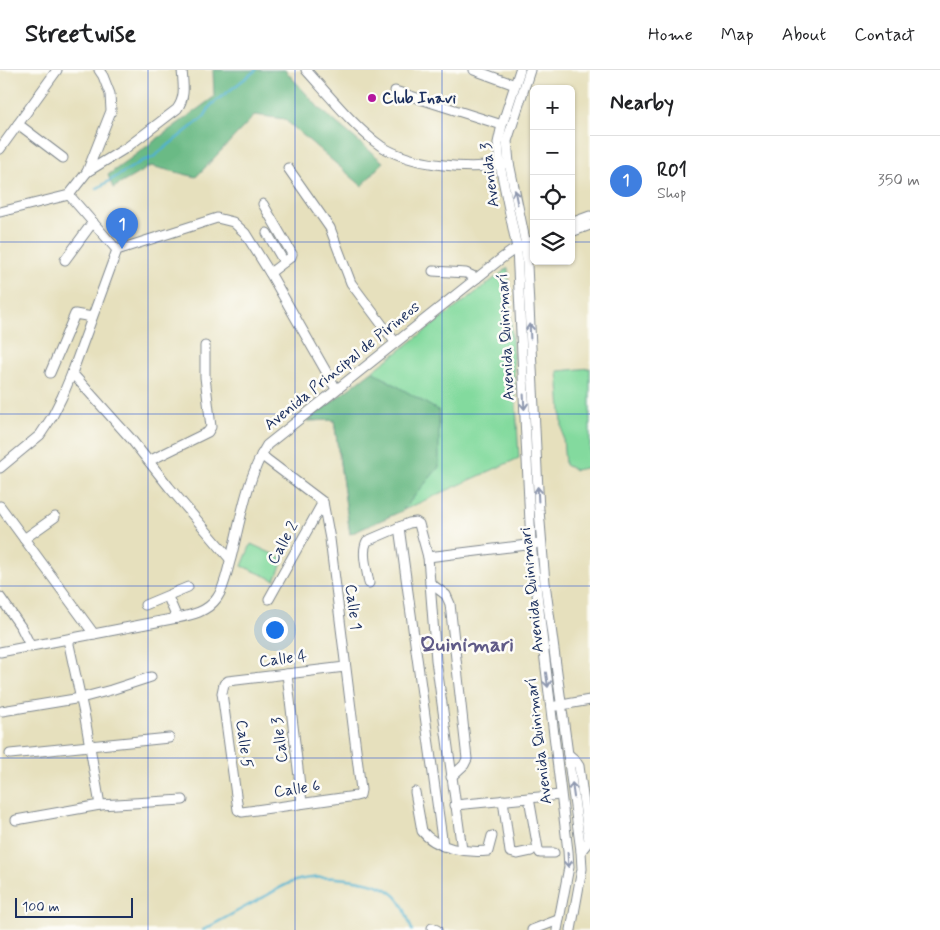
<!DOCTYPE html>
<meta charset="utf-8">
<style>
body{margin:0;font-family:Mynerve,sans-serif;background:#f6f6f6;color:#202124}
.controls{position:absolute;right:15px;top:15px;display:grid;overflow:hidden;border-radius:8px;box-shadow:0 1px 4px #0004}
.controls button{width:45px;height:45px;display:grid;place-items:center;padding:0;border:0;border-bottom:1px solid #e0e0e0;background:#fff;color:#202124;font:25px sans-serif}
.scale{position:absolute;left:15px;bottom:12px;width:118px;box-sizing:border-box;padding-left:5px;border:2px solid #1b2f5e;border-top:0;font-size:14px;line-height:18px;white-space:nowrap;color:#1b2f5e;-webkit-text-stroke:4px #fdfcf7;paint-order:stroke}
.you{position:absolute;left:274px;top:559px;width:18px;height:18px;margin:-12px;border:4px solid #fff;border-radius:50%;background:#1a73e8;box-shadow:0 0 0 8px #1a73e833}
.badge{display:grid;place-items:center;width:32px;height:32px;border-radius:50%;background:#7c3aed;color:#fff;font-size:16px;font-weight:700}
.pin{position:absolute;translate:-50% -41px;filter:drop-shadow(0 1px 2px #0008)}
.pin::after{content:'';position:absolute;top:26px;width:18px;height:15px;background:inherit;clip-path:polygon(0 0,100% 0,50% 100%)}
.list{margin:0;padding:0;list-style:none}
h2{display:flex;justify-content:space-between;align-items:center;height:65px;margin:0;padding:0 20px;font-size:21px}
h2 small{font-size:16px;font-weight:400;color:#757577}
.list li{display:grid;grid-template-columns:32px 1fr auto;gap:15px;align-items:center;box-sizing:border-box;height:90px;padding:0 20px;border-top:1px solid #e0e0e0}
.list b{display:block;font-size:19px;white-space:nowrap}
.list p{margin:0;font-size:16px;white-space:nowrap;color:#757577}
.list em{font-size:16px;font-style:normal;color:#757577}
.icon{flex:none;width:28px;height:28px;fill:none;stroke:currentColor;stroke-width:2;stroke-linecap:round;stroke-linejoin:round}
.map{position:relative;flex:none;width:590px;height:860px;overflow:hidden}
header{display:flex;align-items:center;gap:30px;box-sizing:border-box;height:70px;padding:0 25px;background:#fff;border-bottom:1px solid #e0e0e0}
header strong{font-size:24px}
nav{display:flex;gap:28px;margin-inline-start:auto;font-size:18px}
main{display:flex}
aside{flex:1;background:#fff}
.map>svg:first-child{display:block}
</style>
<header>
<strong>Streetwise</strong>
<nav><a>Home</a><a>Map</a><a>About</a><a>Contact</a></nav>
</header>
<main>
<div class="map">
<svg width="590" height="860" viewBox="0 0 590 860">
<rect width="100%" height="100%" fill="#fdfcf7"/>
<filter id="ink" filterUnits="userSpaceOnUse"><feTurbulence type="fractalNoise" baseFrequency=".02" numOctaves="2"/><feDisplacementMap in="SourceGraphic" scale="10" xChannelSelector="R" yChannelSelector="G"/><feConvolveMatrix kernelMatrix="1 2 1 2 8 2 1 2 1" color-interpolation-filters="sRGB"/></filter>
<filter id="wash" filterUnits="userSpaceOnUse"><feTurbulence type="fractalNoise" baseFrequency=".0096" numOctaves="4" result="noise"/><feDisplacementMap in="SourceGraphic" scale="20" xChannelSelector="R" yChannelSelector="G"/><feGaussianBlur stdDeviation="1.12" result="paint"/><feColorMatrix in="noise" values="0 0 0 0 0 0 0 0 0 0 0 0 0 0 0 0 0 1.4 0 .05"/><feComposite in="paint" operator="in"/></filter>
<g filter="url(#wash)">
<rect width="100%" height="100%" fill="#e6e0bd"/>
<g fill="#83da9e" stroke="#4f847e">
<path d="M508 198 519 388 350 464 334 350 307 351Z"/>
<path d="M590 298V397L575 400 565 395 558 301Z"/>
<path d="M251 474 284 489 275 510 242 496Z"/>
</g>
<g fill="#6aba85" stroke="#427472">
<path d="M213 0H285L319 38 383 92 362 116 284 49 255 45 196 107 151 96 113 118 108 105 214 27Z"/>
<path d="M372 301 439 341V397L402 441 350 464 334 350 307 351Z"/>
</g>
<g fill="none" stroke-linecap="round" stroke-linejoin="round">
<g stroke="#51b2cf" stroke-width="2.5">
<path d="M96 119 142 91 152 88 204 47 211 35 256 0"/>
<path d="M203 860C222 850 241 839 260 829 272 823 282 815 295 811 317 804 374 808 392 823 404 832 407 847 412 860"/>
</g>
</g>
</g>
<g filter="url(#ink)">
<g fill="none" stroke-linecap="round" stroke-linejoin="round">
<defs>
<g id="minor">
<path d="M306 0C327 23 356 59 381 76 412 96 469 100 504 94"/>
<path d="M474 0 515 15"/>
<path d="M520 0 502 55 498 73 500 95 517 178 531 474 568 781 569 797 557 860"/>
<path d="M530 0 507 71 509 93 526 175 539 440 545 513 581 781 582 799 571 860"/>
<path d="M395 21 502 55"/>
<path d="M18 54 63 88"/>
<path d="M0 79 57 0"/>
<path d="M288 98 330 158 351 213 395 272"/>
<path d="M87 102 126 78 177 39C186 27 183 14 182 0"/>
<path d="M69 125 117 180"/>
<path d="M263 134 292 184 291 187 270 203"/>
<path d="M0 142 69 125 87 102 111 41 110 24 103 6 99 0"/>
<path d="M571 153 590 146"/>
<path d="M571 162 590 155"/>
<path d="M267 163 284 192"/>
<path d="M65 190 93 152"/>
<path d="M433 201 466 203 477 208"/>
<path d="M50 303 75 244 92 247"/>
<path d="M72 303 131 369 169 417 230 489"/>
<path d="M261 385 323 432 330 469 361 720 360 725 356 726 242 742 238 740 222 623 224 614 228 611 345 597"/>
<path d="M149 391 208 362 211 357 205 307V276"/>
<path d="M0 398 40 365 52 347 62 327 72 303 117 180 217 148 233 152 245 163 270 203 336 319"/>
<path d="M0 436 94 564"/>
<path d="M399 457 443 776"/>
<path d="M24 469 55 447"/>
<path d="M428 487 535 474"/>
<path d="M369 513C367 500 361 482 367 471L409 453 416 452 419 454 428 487 436 590 462 780"/>
<path d="M430 513 446 525 450 534 467 689 464 695 451 707"/>
<path d="M0 527 21 557 31 577"/>
<path d="M168 527 177 548"/>
<path d="M269 529 323 432"/>
<path d="M145 535 188 517"/>
<path d="M68 570 85 648 100 735"/>
<path d="M0 582 177 548C192 545 207 542 217 528 225 517 227 501 231 488 240 452 247 407 267 375L502 188 512 181 534 170"/>
<path d="M287 604 302 733"/>
<path d="M556 636 590 630"/>
<path d="M2 641 81 628 111 620 151 607"/>
<path d="M10 684 169 668"/>
<path d="M568 684 575 690 579 696 589 771 581 781"/>
<path d="M415 722 422 761C436 779 467 783 488 781L492 766"/>
<path d="M529 728 538 779 540 783H554"/>
<path d="M503 730 510 782 517 784 531 781"/>
<path d="M455 735 560 725"/>
<path d="M16 750 100 735 183 730"/>
<path d="M432 858 437 860"/>
<path d="M532 860 558 850"/>
</g>
</defs>
<use href="#minor" stroke="#80888e" stroke-width="11"/>
<use href="#minor" stroke="#fff" stroke-width="9"/>
</g>
<defs><path id="oneway-shaft" d="M-6 0H5M1.5-3L5.5 0L1.5 3" fill="none" stroke-width="1.6" stroke-linecap="round" stroke-linejoin="round" transform="scale(1.25)"/></defs>
<g stroke="#8d97ae">
<use href="#oneway-shaft" transform="translate(516 127) rotate(-101)"/>
<use href="#oneway-shaft" transform="translate(530 261) rotate(-93)"/>
<use href="#oneway-shaft" transform="translate(524 332) rotate(87)"/>
<use href="#oneway-shaft" transform="translate(538 424) rotate(-93)"/>
<use href="#oneway-shaft" transform="translate(547 610) rotate(82)"/>
<use href="#oneway-shaft" transform="translate(573 720) rotate(-98)"/>
<use href="#oneway-shaft" transform="translate(568 790) rotate(87)"/>
</g>
</g>
<path fill="none" stroke="#1d4ed8" stroke-width="1" stroke-opacity="0.55" d="M148 0V860M295 0V860M442 0V860M0 172H534M571 172H590M0 344H590M0 516H590M0 688H590"/>
<circle fill="#b5179e" stroke="#fdfcf7" stroke-width="2" cx="372" cy="28" r="5"/>
<g text-anchor="middle" dominant-baseline="central" stroke-width="5" stroke-linejoin="round" paint-order="stroke">
<g font-size="16" font-weight="bold" fill="#1b2f5e" stroke="#fdfcf7" text-anchor="start">
<text x="382" y="28">Club Inavi</text>
</g>
<g font-size="16" fill="#1b2f5e" stroke="#fdfcf7">
<text transform="translate(490 105) rotate(-97)">Avenida 3</text>
<text transform="translate(506 267) rotate(-93)">Avenida Quinimarí</text>
<text transform="translate(342 296) rotate(-39)">Avenida Principal de Pirineos</text>
<text transform="translate(283 473) rotate(-61)">Calle 2</text>
<text transform="translate(532 520) rotate(-96)">Avenida Quinimari</text>
<text transform="translate(353 537) rotate(83)">Calle 1</text>
<text transform="translate(283 589) rotate(-7)">Calle 4</text>
<text transform="translate(280 670) rotate(-97)">Calle 3</text>
<text transform="translate(539 671) rotate(-97)">Avenida Quinimarí</text>
<text transform="translate(244 674) rotate(83)">Calle 5</text>
<text transform="translate(297 719) rotate(-8)">Calle 6</text>
</g>
<g font-size="21" font-weight="bold" fill="#5f5a87" stroke="#fdfcf7">
<text x="467" y="575">Quinimari</text>
</g>
</g>
</svg>
<div class="controls">
<button>+</button>
<button>−</button>
<button><svg class="icon" aria-label="locate" viewBox="0 0 24 24"><circle cx="12" cy="12" r="6"/><path d="M12 2v4M12 18v4M2 12h4M18 12h4"/></svg></button>
<button><svg class="icon" aria-label="layers" viewBox="0 0 24 24"><path d="M12 4l9 5-9 5-9-5zM3 14l9 5 9-5"/></svg></button>
</div>
<div class="scale">100 m</div>
<div class="you"></div>
<div class="pin badge" style="left:122px;top:179px;background:#3f7fe0">1</div>
</div>
<aside>
<h2>Nearby<small></small></h2>
<ul class="list">
<li><span class="badge" style="background:#3f7fe0">1</span><div><b>R01</b><p>Shop</p></div><em>350 m</em></li>
</ul>
</aside>
</main>
